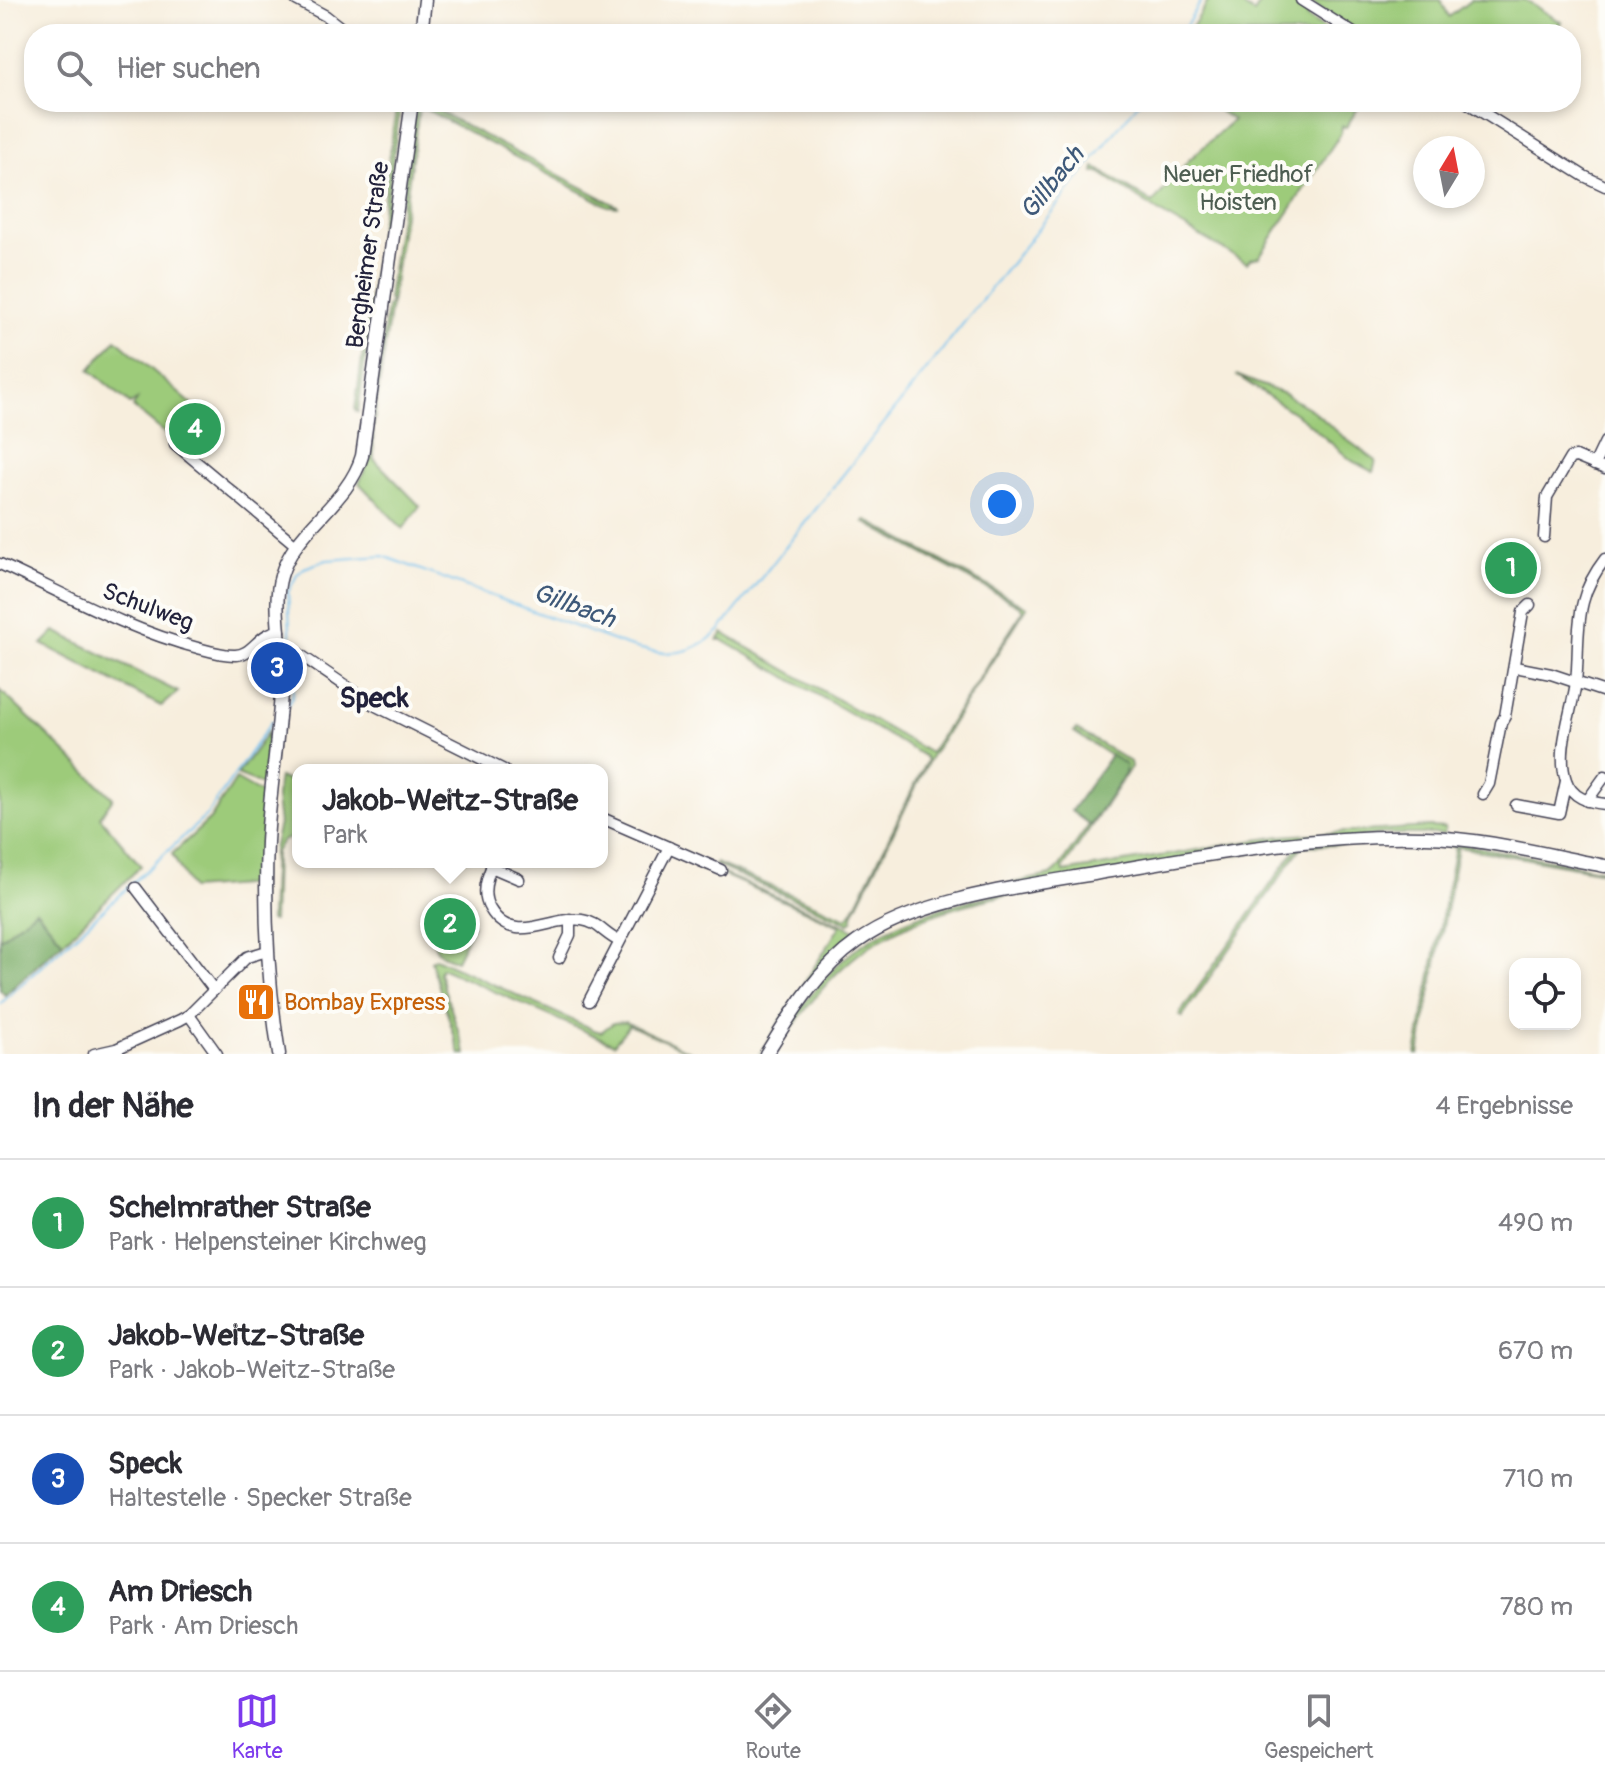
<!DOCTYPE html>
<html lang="de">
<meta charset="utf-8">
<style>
body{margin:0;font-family:Pangolin,sans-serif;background:#f2f2f3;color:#2b2b33}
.controls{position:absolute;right:24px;bottom:24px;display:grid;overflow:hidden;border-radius:16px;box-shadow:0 4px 12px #0003}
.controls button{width:72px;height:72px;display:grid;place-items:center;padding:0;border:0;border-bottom:2px solid #e1e1e2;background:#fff;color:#2b2b33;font:40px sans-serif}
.compass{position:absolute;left:1413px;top:136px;width:72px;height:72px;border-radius:50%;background:#fff;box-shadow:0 4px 12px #0003;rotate:10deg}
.you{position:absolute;left:1002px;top:504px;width:28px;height:28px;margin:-20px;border:6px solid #fff;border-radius:50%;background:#1a73e8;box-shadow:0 0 0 12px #1a73e833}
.badge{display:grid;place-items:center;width:52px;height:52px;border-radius:50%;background:#7c3aed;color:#fff;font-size:26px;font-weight:700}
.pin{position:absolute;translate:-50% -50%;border:4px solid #fff;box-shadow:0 2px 8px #0006}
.popup{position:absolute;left:292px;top:764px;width:316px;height:104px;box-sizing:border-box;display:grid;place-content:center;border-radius:16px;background:#fff;filter:drop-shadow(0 2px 6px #0005);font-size:26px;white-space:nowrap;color:#7c7c81}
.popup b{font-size:30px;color:#2b2b33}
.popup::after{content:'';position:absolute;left:50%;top:100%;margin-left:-16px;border:16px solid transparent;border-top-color:#fff}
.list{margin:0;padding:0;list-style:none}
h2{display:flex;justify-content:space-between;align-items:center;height:104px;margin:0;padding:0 32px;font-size:34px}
h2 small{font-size:26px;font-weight:400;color:#7c7c81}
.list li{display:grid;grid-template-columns:52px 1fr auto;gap:24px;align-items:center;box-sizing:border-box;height:128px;padding:0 32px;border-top:2px solid #e1e1e2}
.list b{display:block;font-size:30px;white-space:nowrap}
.list p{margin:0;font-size:26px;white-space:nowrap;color:#7c7c81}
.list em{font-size:26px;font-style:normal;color:#7c7c81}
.icon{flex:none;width:44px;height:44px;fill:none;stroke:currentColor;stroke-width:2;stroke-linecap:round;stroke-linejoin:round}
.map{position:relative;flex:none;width:1605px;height:1054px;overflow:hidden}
.search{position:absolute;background:#fff;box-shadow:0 4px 12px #0003;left:24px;right:24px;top:24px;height:88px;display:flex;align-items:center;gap:20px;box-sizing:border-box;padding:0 28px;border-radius:32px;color:#7c7c81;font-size:30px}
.sheet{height:616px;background:#fff}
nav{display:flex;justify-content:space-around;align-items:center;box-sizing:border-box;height:112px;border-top:2px solid #e1e1e2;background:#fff;font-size:22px;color:#7c7c81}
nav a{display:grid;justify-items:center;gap:4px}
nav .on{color:#7c3aed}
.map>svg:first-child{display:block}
</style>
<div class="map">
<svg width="1605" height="1054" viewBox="0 0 1605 1054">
<rect width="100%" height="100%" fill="#fdfcf7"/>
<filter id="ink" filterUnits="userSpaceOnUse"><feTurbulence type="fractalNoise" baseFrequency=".0125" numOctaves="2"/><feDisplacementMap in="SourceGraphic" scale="16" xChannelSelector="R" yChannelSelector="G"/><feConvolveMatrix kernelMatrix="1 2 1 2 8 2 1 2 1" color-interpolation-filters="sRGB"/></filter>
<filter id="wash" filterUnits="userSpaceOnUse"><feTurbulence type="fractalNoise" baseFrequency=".006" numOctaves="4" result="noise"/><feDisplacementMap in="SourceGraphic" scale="32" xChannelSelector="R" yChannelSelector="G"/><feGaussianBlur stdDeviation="1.8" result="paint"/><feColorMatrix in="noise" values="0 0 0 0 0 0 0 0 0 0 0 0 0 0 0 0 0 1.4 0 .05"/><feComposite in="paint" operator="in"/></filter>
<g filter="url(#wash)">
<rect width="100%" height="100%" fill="#f7eedd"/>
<g fill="#9dcb7a" stroke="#60765a" stroke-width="2">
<path d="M1209 0H1238L1241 5 1254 13 1262 0H1295L1311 11 1307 18 1333 34H1188Z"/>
<path d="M1307 0H1441L1449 17 1471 0H1525L1561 22 1553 34H1361Z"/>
<path d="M391 102H401L358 412 355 410 396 109Z"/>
<path d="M421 102 619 207 608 206 427 110 419 109 373 429 374 459 420 506 403 529 359 483 371 457 370 440 387 307 391 302 388 299 416 104Z"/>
<path d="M1206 102H1362L1346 127 1342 126 1341 133 1259 257 1250 259 1247 263 1167 217 1099 172H1094L1095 167 1153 203 1189 160 1233 120Z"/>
<path d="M116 339 216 425 194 451 195 439 187 433 177 443 133 407 137 400 130 404 90 370Z"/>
<path d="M1236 375 1284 394 1312 410 1346 439 1376 461 1373 472 1352 461 1303 419Z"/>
<path d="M866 520 1027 607 930 758 854 912 852 921 849 923 715 865 716 863 847 918 853 911 927 760 924 756 722 640H718L723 633 930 753 1023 611 1020 606 864 522Z"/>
<path d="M55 631 178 692 161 706 42 644Z"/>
<path d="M0 690 113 798 100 817 141 866 63 942 36 910 0 939Z"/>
<path d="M1076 729 1130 762 1131 767 1063 868 1064 872 1281 836 1430 827 1445 828 1444 834H1381L961 894 1051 875 1057 870 1125 774V765L1074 732Z"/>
<path d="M268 732 265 785H262L237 775Z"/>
<path d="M279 777 298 786V835L282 841 275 852 273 921H270L273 850 279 824 276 797Z"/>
<path d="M236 779 264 795 258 906 256 884 191 889 172 854 210 819Z"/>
<path d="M1400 840 1455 843 1457 847 1461 844 1605 870V872L1458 847 1419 1054H1416L1455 847 1413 843 1302 846 1182 1017 1179 1015 1297 847C1244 850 1192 863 1140 873 1058 887 953 896 881 939 834 966 804 1010 774 1054H770C795 1016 821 974 859 947 925 900 1018 891 1097 877 1163 866 1229 854 1295 844L1298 847 1303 844Z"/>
<path d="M702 865 855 930 852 938 836 951 760 1054 840 926 712 870 704 867 699 871Z"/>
<path d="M436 906 473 925 456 960C428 953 438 943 428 924Z"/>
<path d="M435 958 594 1030 601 1032 613 1023 625 1022 695 1054 629 1025 614 1044 441 968 439 973 466 1054H460L431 961Z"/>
</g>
<g fill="#7eaf6a" stroke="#506852" stroke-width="2">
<path d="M1111 755 1126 765 1125 774 1090 825 1071 811Z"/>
<path d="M36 910 63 942 5 995 0 990V939Z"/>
</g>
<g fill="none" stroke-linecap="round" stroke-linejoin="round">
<g stroke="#73c0ed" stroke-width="2">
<path d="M1181 34 1202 0"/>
<path d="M291 647 288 592 297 575 304 568 327 560 383 556 625 645C663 656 688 659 719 631L1139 102"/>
<path d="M286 709 293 694 292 657"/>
<path d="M0 1004 206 816 272 721"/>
</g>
</g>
</g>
<g filter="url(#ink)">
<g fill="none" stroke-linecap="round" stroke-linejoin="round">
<defs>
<g id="minor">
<path d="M296 0 326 16 349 34"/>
<path d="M1301 0 1355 34"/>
<path d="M1466 102 1584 176 1605 186"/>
<path d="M175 444 297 546"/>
<path d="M1594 465 1605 442"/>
<path d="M1544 537 1547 497 1570 458 1576 457 1605 469"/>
<path d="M1605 559C1595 572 1587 586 1583 602 1576 629 1579 656 1576 682 1572 712 1556 750 1566 780 1572 798 1588 802 1605 804"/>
<path d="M0 564C65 594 128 630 198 648 209 651 222 655 234 655 253 656 258 632 280 631"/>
<path d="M282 652 299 654 374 705 504 770"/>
<path d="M1515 667 1551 674 1605 692"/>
<path d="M1483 794 1489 784 1501 723 1505 716 1523 612 1530 605"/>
<path d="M1587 801 1605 776"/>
<path d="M1516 805 1559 813 1566 781"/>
<path d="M602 818 721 870"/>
<path d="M494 862C486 877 481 894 490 909 513 948 552 915 582 920 598 922 605 935 619 941"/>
<path d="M491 867 519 879"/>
<path d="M136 888 214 990"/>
<path d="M559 958 570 935V919"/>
<path d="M589 1001 669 847"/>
<path d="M189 1015 217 1054"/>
<path d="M94 1054 116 1049 180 1020 189 1015 247 957 267 951"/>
</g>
<g id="major">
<path d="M421 34 425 0"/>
<path d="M279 1054C268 983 264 914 267 842 270 788 279 734 282 679 283 647 272 605 281 576 294 529 348 504 362 456L412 102"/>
<path d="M766 1054C791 1014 817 970 857 942 917 899 1022 886 1094 874 1205 855 1313 834 1425 837 1484 838 1547 855 1605 866"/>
</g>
</defs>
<use href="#minor" stroke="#424153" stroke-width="13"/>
<use href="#major" stroke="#424153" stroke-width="15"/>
<use href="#minor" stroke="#fff" stroke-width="10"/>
<use href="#major" stroke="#fff" stroke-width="12"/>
</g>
</g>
<defs>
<symbol id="restaurant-square" viewBox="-11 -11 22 22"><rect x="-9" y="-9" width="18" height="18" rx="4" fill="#e8710a" stroke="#fdfcf7"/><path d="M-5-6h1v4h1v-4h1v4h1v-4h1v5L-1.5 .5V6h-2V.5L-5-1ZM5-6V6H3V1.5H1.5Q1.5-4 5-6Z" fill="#fff"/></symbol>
</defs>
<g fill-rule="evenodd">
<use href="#restaurant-square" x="234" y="980" width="44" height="44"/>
</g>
<g text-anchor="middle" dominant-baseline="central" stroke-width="8" stroke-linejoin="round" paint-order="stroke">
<g font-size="24" fill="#4d5d51" stroke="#fdfcf7">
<text x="1238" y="174">Neuer Friedhof<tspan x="1238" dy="28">Hoisten</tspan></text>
</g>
<g font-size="24" fill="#22223b" stroke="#fdfcf7">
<text transform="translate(368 255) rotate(-82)">Bergheimer Straße</text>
<text transform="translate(148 607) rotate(21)">Schulweg</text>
</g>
<g font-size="24" fill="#c56008" stroke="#fdfcf7" text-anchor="start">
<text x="284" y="1002">Bombay Express</text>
</g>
<g font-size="26" font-style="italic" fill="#3e5979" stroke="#fdfcf7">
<text transform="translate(1052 183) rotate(-51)">Gillbach</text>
<text transform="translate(574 606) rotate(20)">Gillbach</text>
</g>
<g font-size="28" font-weight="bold" fill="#22223b" stroke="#fdfcf7">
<text x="374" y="698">Speck</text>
</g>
</g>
</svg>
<div class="controls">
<button><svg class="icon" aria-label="locate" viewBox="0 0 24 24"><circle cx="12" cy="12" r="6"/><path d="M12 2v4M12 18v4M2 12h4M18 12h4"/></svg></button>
</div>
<svg class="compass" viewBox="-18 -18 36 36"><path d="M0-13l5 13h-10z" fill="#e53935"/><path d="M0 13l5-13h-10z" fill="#7c7c81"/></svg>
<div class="you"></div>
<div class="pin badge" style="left:1511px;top:568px;background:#2e9e5b">1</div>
<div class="pin badge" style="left:450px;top:924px;background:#2e9e5b">2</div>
<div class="popup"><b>Jakob-Weitz-Straße</b>Park</div>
<div class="pin badge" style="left:277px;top:668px;background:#1a4fb4">3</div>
<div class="pin badge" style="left:195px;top:429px;background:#2e9e5b">4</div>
<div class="search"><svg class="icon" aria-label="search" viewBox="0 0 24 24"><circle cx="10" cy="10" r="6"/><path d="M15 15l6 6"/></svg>Hier suchen</div>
</div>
<section class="sheet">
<h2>In der Nähe<small>4 Ergebnisse</small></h2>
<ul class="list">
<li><span class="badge" style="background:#2e9e5b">1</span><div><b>Schelmrather Straße</b><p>Park · Helpensteiner Kirchweg</p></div><em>490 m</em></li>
<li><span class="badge" style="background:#2e9e5b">2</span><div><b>Jakob-Weitz-Straße</b><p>Park · Jakob-Weitz-Straße</p></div><em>670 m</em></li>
<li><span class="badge" style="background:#1a4fb4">3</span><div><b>Speck</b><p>Haltestelle · Specker Straße</p></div><em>710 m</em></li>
<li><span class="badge" style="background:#2e9e5b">4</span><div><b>Am Driesch</b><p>Park · Am Driesch</p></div><em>780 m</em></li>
</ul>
</section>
<nav>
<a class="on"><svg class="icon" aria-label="map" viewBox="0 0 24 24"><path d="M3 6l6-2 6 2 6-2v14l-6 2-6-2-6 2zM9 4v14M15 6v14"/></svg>Karte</a>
<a><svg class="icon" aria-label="directions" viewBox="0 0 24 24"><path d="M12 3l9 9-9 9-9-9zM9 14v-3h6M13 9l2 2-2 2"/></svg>Route</a>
<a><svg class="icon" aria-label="saved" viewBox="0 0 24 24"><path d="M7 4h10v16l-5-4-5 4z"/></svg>Gespeichert</a>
</nav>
